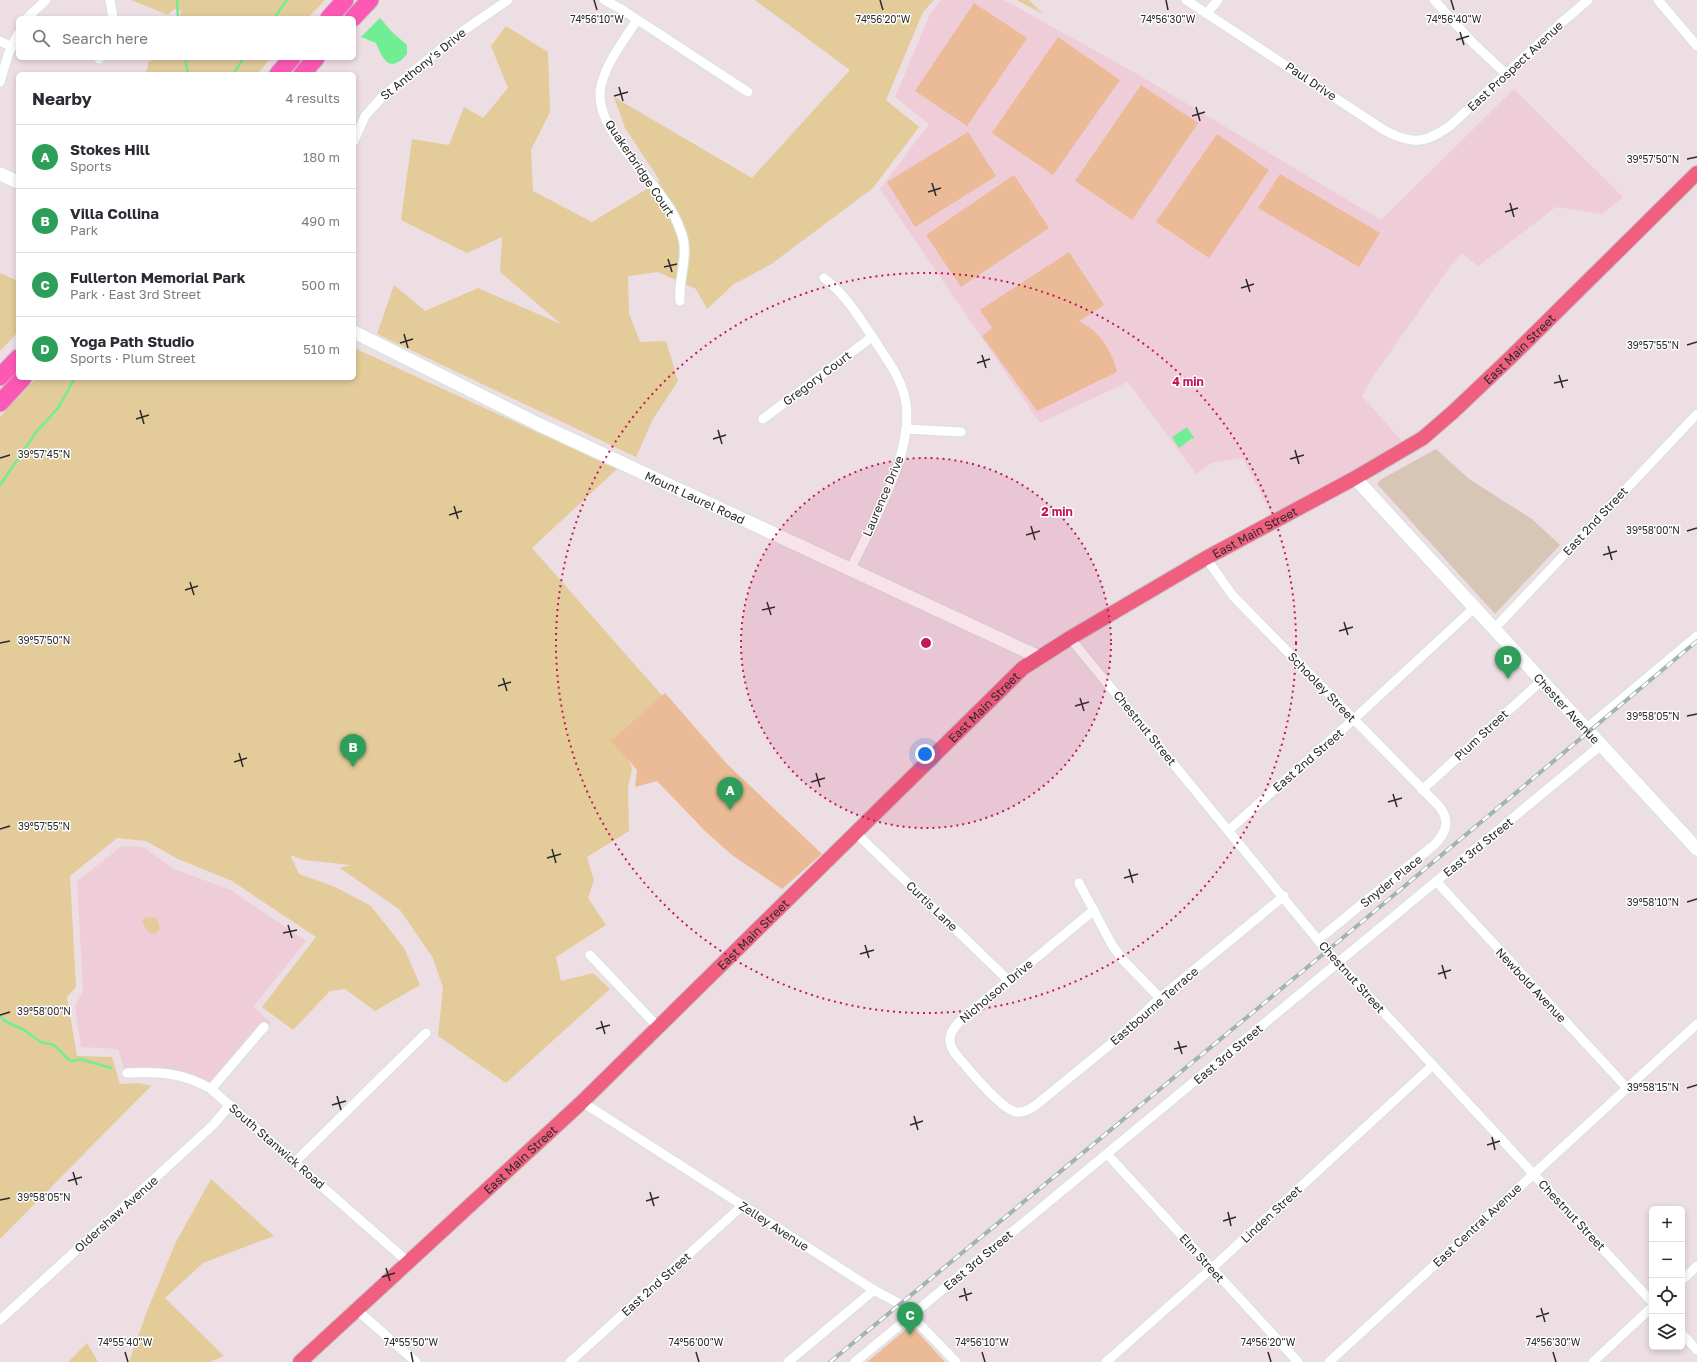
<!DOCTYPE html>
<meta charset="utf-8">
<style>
body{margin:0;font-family:"Golos Text",sans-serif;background:#f7f7f7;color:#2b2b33}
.controls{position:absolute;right:12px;bottom:12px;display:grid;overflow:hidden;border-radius:6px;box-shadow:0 2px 6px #0003}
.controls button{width:36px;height:36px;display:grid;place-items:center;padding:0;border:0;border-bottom:1px solid #e1e1e2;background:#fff;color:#2b2b33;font:20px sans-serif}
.you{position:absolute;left:925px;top:754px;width:14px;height:14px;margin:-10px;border:3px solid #fff;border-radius:50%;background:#1a73e8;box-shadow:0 0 0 6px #1a73e833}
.badge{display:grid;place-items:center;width:26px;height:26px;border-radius:50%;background:#d93025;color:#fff;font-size:13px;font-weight:700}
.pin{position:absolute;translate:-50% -33px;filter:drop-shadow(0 1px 2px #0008)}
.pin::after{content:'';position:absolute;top:21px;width:14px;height:12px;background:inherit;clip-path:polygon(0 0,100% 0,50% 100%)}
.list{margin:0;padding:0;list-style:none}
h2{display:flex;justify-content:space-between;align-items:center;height:52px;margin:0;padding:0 16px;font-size:17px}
h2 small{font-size:13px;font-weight:400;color:#7c7c81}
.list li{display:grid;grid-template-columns:26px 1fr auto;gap:12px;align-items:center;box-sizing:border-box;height:64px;padding:0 16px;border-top:1px solid #e1e1e2}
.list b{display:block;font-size:15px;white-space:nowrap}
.list p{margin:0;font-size:13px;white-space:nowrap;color:#7c7c81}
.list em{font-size:13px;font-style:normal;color:#7c7c81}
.icon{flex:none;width:22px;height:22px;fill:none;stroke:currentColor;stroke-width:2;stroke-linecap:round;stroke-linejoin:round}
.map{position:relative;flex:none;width:1697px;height:1362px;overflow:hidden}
.search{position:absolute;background:#fff;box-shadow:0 2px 6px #0003;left:16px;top:16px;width:340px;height:44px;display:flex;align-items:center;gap:10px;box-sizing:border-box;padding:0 14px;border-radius:6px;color:#7c7c81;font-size:15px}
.panel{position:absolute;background:#fff;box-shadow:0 2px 6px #0003;left:16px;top:72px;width:340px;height:308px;border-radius:6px}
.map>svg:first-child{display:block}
</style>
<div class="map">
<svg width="1697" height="1362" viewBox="0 0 1697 1362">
<rect width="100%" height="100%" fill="#eddee4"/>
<g fill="#eecdd8">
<path d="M941 0H1004L1137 74 1381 220 1514 89 1623 197 1602 214 1556 207 1478 266 1462 254 1451 265 1373 377 1362 396 1408 448 1274 520 1243 458 1212 463 1196 474 1128 382 1040 423 880 189 929 124 895 97 930 14Z"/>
<path d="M122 846 143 847 174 869 231 890 306 941 253 1007 271 1022 211 1089 184 1076H126L118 1049 81 1047 75 1006 83 991 77 881Z"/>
</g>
<g fill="#e3cb9a">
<path d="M131 0H325L308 18H180L181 11 174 9 168 15Z"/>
<path d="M755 0H934L923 12 886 100 919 127 873 188 770 265 734 284 707 309 696 289 658 272 628 276 629 313 640 342 666 341 678 381 653 419 636 457 377 334 394 285 425 311 478 288 561 324 500 272 502 237 467 253 401 220 412 139 449 145 464 107 483 118 508 88 491 46 506 26 548 52 550 112 531 150 533 191 592 222 660 181 625 128 614 97 752 178 850 70Z"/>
<path d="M1017 0H1029L1043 14Z"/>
<path d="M158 58H271L257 74H144L148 68V62Z"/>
<path d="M0 273 18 281V332L0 351Z"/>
<path d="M354 348 617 469 532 548 681 717 621 744 632 768 628 788 629 831 587 857 594 880 588 898 606 925 556 957 561 981 593 973 610 989 506 1083 438 1036 443 988 433 958 400 910 340 868 351 865 304 860 290 855 299 874 335 887 371 906 404 948 420 985 375 1011 345 989 330 991 293 1030 262 1007 316 937 232 881 178 859 146 841 117 838 70 876 76 987 67 997 77 1056 112 1057 120 1084 138 1083 151 1086 0 1239V417L36 378H354Z"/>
<path d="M156 917 160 928 155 934 149 933 142 922 144 918Z"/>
<path d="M211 1179 274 1236 203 1263 165 1298 224 1356 209 1362H129L147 1311 176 1242Z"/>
<path d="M87 1343 98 1362H68Z"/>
</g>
<path fill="#d7c6b5" d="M1436 449 1469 479 1532 519 1560 545 1495 614 1378 485V483L1380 480Z"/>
<g fill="#eabb96">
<path d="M974 3 1027 38 967 126 915 91Z"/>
<path d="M1058 37 1120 80 1053 175 992 133Z"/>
<path d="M1141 85 1198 123 1132 220 1075 181Z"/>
<path d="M968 132 996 176 915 227 887 182Z"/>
<path d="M1217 134 1269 170 1209 258 1156 222Z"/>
<path d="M1280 174 1380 233 1359 267 1258 208Z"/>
<path d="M1014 175 1049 228 961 287 926 235Z"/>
<path d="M1069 252 1104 305 1079 321C1100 331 1112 351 1117 372L1037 411 982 336 992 328 980 310Z"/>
<path d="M665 693 727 764 822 854 782 889 732 855 706 832 657 781 635 787 637 770 611 741Z"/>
<path d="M911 1325 945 1362H867Z"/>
</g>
<g fill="#71ee93">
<path d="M380 18 392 32 407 45V54C390 74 383 60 376 43L361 37Z"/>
<path d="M1187 427 1194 438 1191 439 1179 448 1172 437Z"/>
</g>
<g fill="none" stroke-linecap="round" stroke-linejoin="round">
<g stroke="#71ee93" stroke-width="2.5">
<path d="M177 0 178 18"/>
<path d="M274 18 287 0"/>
<path d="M185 58 188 74"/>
<path d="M233 74 244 58"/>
<path d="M0 485 37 431 58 408 75 378"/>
<path d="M0 1015 5 1021 24 1030 41 1042 54 1045 69 1060 74 1061 80 1059 111 1068"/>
</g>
<defs>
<g id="street">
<path d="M110 0 113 18"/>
<path d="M604 0 621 9 748 92"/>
<path d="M1186 0 1384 130C1412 145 1425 144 1451 125L1561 23 1588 0"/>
<path d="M1434 0 1473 43 1505 73"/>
<path d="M1658 0 1697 46"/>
<path d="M1207 13 1218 0"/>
<path d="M27 18 46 0"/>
<path d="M637 20C624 40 606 63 601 86 592 125 645 170 664 200 671 209 677 220 681 232 690 254 678 278 680 301"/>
<path d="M0 41 12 47"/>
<path d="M99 59 100 58"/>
<path d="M0 82 8 55 18 34"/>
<path d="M354 141 365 116 383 96 463 31 508 0"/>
<path d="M824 278C845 294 859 317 873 338 884 355 897 372 903 391 921 443 872 524 850 570"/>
<path d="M763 419 872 337"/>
<path d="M906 429 961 432"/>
<path d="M1206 558 1233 596 1439 806C1451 821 1446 833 1434 845L1318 940"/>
<path d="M1494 629 1697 414"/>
<path d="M1070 638 1327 951 1652 1302"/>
<path d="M1586 729 1697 636"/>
<path d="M1422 790 1541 681"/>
<path d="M1229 830 1354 719 1474 608"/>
<path d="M856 833 1008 980"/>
<path d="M1436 881 1627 1088"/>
<path d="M1079 883 1112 945 1123 960 1160 998"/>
<path d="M1094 910 963 1018C952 1029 945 1038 954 1052 966 1066 1000 1109 1016 1112 1024 1113 1030 1109 1036 1105L1118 1038 1160 998 1284 896"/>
<path d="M590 955 658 1027"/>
<path d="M127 1073C158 1071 184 1073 211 1089L408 1262"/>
<path d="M211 1089 264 1027"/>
<path d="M582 1102 874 1290 900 1304 956 1362"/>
<path d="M1107 1154 1298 1362"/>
<path d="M295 1162 426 1033"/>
<path d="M1682 1280 1697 1266"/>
<path d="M357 1310 416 1362"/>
<path d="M0 1320 213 1125 230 1105"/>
<path d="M1682 1334 1697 1350"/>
<path d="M570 1362 742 1206"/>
<path d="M788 1362 874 1290"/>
<path d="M855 1362 1601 745"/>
<path d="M1106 1362 1211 1269 1433 1065"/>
<path d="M1329 1362 1697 1024"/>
<path d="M1593 1362 1652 1307"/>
</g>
<g id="secondary">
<path d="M0 174 18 182"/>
<path id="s1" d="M354 332 540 425 1039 657"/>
<path id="s2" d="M1355 478 1697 849"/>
</g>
<g id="primary">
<path id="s3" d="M300 1362 582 1102 1023 668 1070 638 1206 558 1355 478 1423 438 1453 412 1511 357 1697 173"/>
</g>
<g id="highway">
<path d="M329 18 345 0"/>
<path d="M353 18 370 0"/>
<path d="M278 74 292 58"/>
<path d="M302 74 316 58"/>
<path d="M0 377 18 358"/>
<path d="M0 403 23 378"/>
</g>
</defs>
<use href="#street" stroke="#d3e4e1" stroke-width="11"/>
<use href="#secondary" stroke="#d3e4e1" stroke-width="15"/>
<use href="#primary" stroke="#c4c4c4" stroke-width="16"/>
<use href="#highway" stroke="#c4c4c4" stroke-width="19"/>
<use href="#street" stroke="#fff" stroke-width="9"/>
<use href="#secondary" stroke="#fff" stroke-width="13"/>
<use href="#primary" stroke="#f05f80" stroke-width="14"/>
<use href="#highway" stroke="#fe58b5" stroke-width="17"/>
<defs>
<path id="rail" d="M830 1362 1327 951 1697 641"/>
</defs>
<use href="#rail" stroke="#a0b5b3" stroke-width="4"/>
<use href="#rail" stroke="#fff" stroke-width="2.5" stroke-dasharray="8" stroke-linecap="butt"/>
</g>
<path fill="none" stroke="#2b2b2b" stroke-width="1.5" d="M594 0 597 10M880 0 883 10M1166 0 1168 10M1451 0 1454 10M1460 32 1464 45M1456 40 1469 36M619 87 623 101M614 96 628 92M1196 107 1200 121M1192 116 1205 112M1687 159 1697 157M932 183 936 196M928 192 941 188M1510 203 1514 217M1505 212 1518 208M668 259 672 272M664 267 677 264M1246 279 1250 292M1241 288 1254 284M404 334 408 348M400 343 413 339M1687 345 1697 342M982 355 986 368M977 363 990 359M1559 375 1563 388M1554 383 1568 380M140 410 144 424M136 419 149 415M718 430 722 444M713 439 726 435M1295 450 1299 464M0 458 10 455M1290 459 1304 455M454 506 458 519M449 515 462 511M1031 526 1035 540M1687 531 1697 528M1026 535 1040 531M1608 546 1612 560M1603 555 1617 551M190 582 194 595M185 590 198 586M767 602 771 615M762 610 775 607M1344 622 1348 635M1339 631 1353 627M0 643 10 641M503 678 507 691M498 686 511 682M1080 698 1084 711M1075 706 1089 702M1687 716 1697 714M239 753 243 767M234 762 247 758M816 773 820 787M811 782 825 778M1393 794 1397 807M1388 802 1402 798M0 829 10 826M552 849 556 863M547 858 561 854M1129 869 1133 883M1124 878 1138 874M1687 902 1697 899M288 925 292 938M283 933 297 930M865 945 869 958M860 954 874 950M1442 965 1446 979M1438 974 1451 970M0 1015 10 1012M601 1021 605 1034M596 1029 610 1025M1178 1041 1182 1054M1174 1049 1187 1046M1687 1088 1697 1085M337 1096 341 1110M332 1105 346 1101M914 1116 918 1130M910 1125 923 1121M1492 1137 1495 1150M1487 1145 1500 1141M73 1172 77 1185M68 1181 82 1177M650 1192 654 1206M0 1200 10 1198M646 1201 659 1197M1228 1212 1231 1226M1223 1221 1236 1217M386 1268 390 1281M382 1277 395 1273M964 1288 967 1301M959 1297 972 1293M1541 1308 1545 1322M1536 1317 1549 1313M125 1352 128 1362M411 1352 413 1362M696 1352 699 1362M982 1352 985 1362M1268 1352 1271 1362M1553 1352 1556 1362"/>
<circle cx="926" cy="643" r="185" fill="#c2185b" fill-opacity=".12"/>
<g fill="none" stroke="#c2185b" stroke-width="2" stroke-dasharray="2 4">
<circle cx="926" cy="643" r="185"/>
<circle cx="926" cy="643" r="370"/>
</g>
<g text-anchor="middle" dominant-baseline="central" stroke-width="3" stroke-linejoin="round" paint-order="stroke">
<g font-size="12" fill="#2b2b2b" stroke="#fff">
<text transform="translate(423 64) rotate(-39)">St Anthony's Drive</text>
<text transform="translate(1515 66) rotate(-43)">East Prospect Avenue</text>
<text transform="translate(1311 81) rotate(34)">Paul Drive</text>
<text transform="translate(640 168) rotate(56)">Quakerbridge Court</text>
<text stroke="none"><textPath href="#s3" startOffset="1595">East Main Street</textPath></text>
<text transform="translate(817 378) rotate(-37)">Gregory Court</text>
<text transform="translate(883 496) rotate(-67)">Laurence Drive</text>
<text stroke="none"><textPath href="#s1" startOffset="379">Mount Laurel Road</textPath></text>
<text transform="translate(1595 521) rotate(-47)">East 2nd Street</text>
<text stroke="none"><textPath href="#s3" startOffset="1271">East Main Street</textPath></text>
<text transform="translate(1322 687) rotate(46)">Schooley Street</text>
<text stroke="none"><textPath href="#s3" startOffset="947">East Main Street</textPath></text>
<text stroke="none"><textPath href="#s2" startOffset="313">Chester Avenue</textPath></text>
<text transform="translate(1145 728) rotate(51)">Chestnut Street</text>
<text transform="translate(1481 735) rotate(-43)">Plum Street</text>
<text transform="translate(1308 760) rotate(-41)">East 2nd Street</text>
<text transform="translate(1478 847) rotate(-39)">East 3rd Street</text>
<text transform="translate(1391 881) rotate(-39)">Snyder Place</text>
<text transform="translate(932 906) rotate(44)">Curtis Lane</text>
<text stroke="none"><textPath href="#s3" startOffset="623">East Main Street</textPath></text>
<text transform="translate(1352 977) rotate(48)">Chestnut Street</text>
<text transform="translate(1531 985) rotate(47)">Newbold Avenue</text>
<text transform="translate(996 991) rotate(-40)">Nicholson Drive</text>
<text transform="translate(1154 1006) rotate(-41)">Eastbourne Terrace</text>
<text transform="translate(1228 1054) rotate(-40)">East 3rd Street</text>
<text transform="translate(277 1146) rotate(41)">South Stanwick Road</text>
<text stroke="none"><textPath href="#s3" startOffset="299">East Main Street</textPath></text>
<text transform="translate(116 1214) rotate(-42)">Oldershaw Avenue</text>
<text transform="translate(1271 1214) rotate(-43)">Linden Street</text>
<text transform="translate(1572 1215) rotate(47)">Chestnut Street</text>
<text transform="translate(1477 1225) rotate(-43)">East Central Avenue</text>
<text transform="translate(774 1226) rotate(33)">Zelley Avenue</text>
<text transform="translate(1202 1258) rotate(48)">Elm Street</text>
<text transform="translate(978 1260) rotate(-40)">East 3rd Street</text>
<text transform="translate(656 1284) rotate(-42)">East 2nd Street</text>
</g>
</g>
<g font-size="10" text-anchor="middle" fill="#2b2b2b" stroke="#fff" stroke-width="3" stroke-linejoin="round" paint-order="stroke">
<text x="597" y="23">74°56'10"W</text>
<text x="883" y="23">74°56'20"W</text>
<text x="1168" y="23">74°56'30"W</text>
<text x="1454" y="23">74°56'40"W</text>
<text x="1653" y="163">39°57'50"N</text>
<text x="1653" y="349">39°57'55"N</text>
<text x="44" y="458">39°57'45"N</text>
<text x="1653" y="534">39°58'00"N</text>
<text x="44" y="644">39°57'50"N</text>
<text x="1653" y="720">39°58'05"N</text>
<text x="44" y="830">39°57'55"N</text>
<text x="1653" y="906">39°58'10"N</text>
<text x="44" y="1015">39°58'00"N</text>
<text x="1653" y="1091">39°58'15"N</text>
<text x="44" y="1201">39°58'05"N</text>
<text x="125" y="1346">74°55'40"W</text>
<text x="411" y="1346">74°55'50"W</text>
<text x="696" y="1346">74°56'00"W</text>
<text x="982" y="1346">74°56'10"W</text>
<text x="1268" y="1346">74°56'20"W</text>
<text x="1553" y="1346">74°56'30"W</text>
</g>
<circle cx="926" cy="643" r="6" fill="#c2185b" stroke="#fff" stroke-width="2"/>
<g font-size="12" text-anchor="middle" font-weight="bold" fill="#c2185b" stroke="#fff" stroke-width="3" stroke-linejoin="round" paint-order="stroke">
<text x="1188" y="386">4 min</text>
<text x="1057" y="516">2 min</text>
</g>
</svg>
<div class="controls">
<button>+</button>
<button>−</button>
<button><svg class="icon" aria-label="locate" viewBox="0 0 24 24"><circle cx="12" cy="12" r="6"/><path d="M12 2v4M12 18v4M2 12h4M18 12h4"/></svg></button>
<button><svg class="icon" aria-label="layers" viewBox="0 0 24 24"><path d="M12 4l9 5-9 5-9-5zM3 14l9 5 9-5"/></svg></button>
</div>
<div class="you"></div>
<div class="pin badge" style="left:730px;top:810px;background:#2e9e5b">A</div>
<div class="pin badge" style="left:353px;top:767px;background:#2e9e5b">B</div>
<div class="pin badge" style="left:910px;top:1335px;background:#2e9e5b">C</div>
<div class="pin badge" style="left:1508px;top:679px;background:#2e9e5b">D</div>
<div class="search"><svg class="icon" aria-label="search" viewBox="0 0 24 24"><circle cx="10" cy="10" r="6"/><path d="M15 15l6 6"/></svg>Search here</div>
<section class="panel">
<h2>Nearby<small>4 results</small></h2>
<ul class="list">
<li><span class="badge" style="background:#2e9e5b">A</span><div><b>Stokes Hill</b><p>Sports</p></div><em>180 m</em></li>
<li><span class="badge" style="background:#2e9e5b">B</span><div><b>Villa Collina</b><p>Park</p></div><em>490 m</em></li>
<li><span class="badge" style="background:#2e9e5b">C</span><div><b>Fullerton Memorial Park</b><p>Park · East 3rd Street</p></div><em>500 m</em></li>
<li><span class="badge" style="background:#2e9e5b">D</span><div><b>Yoga Path Studio</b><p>Sports · Plum Street</p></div><em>510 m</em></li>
</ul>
</section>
</div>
